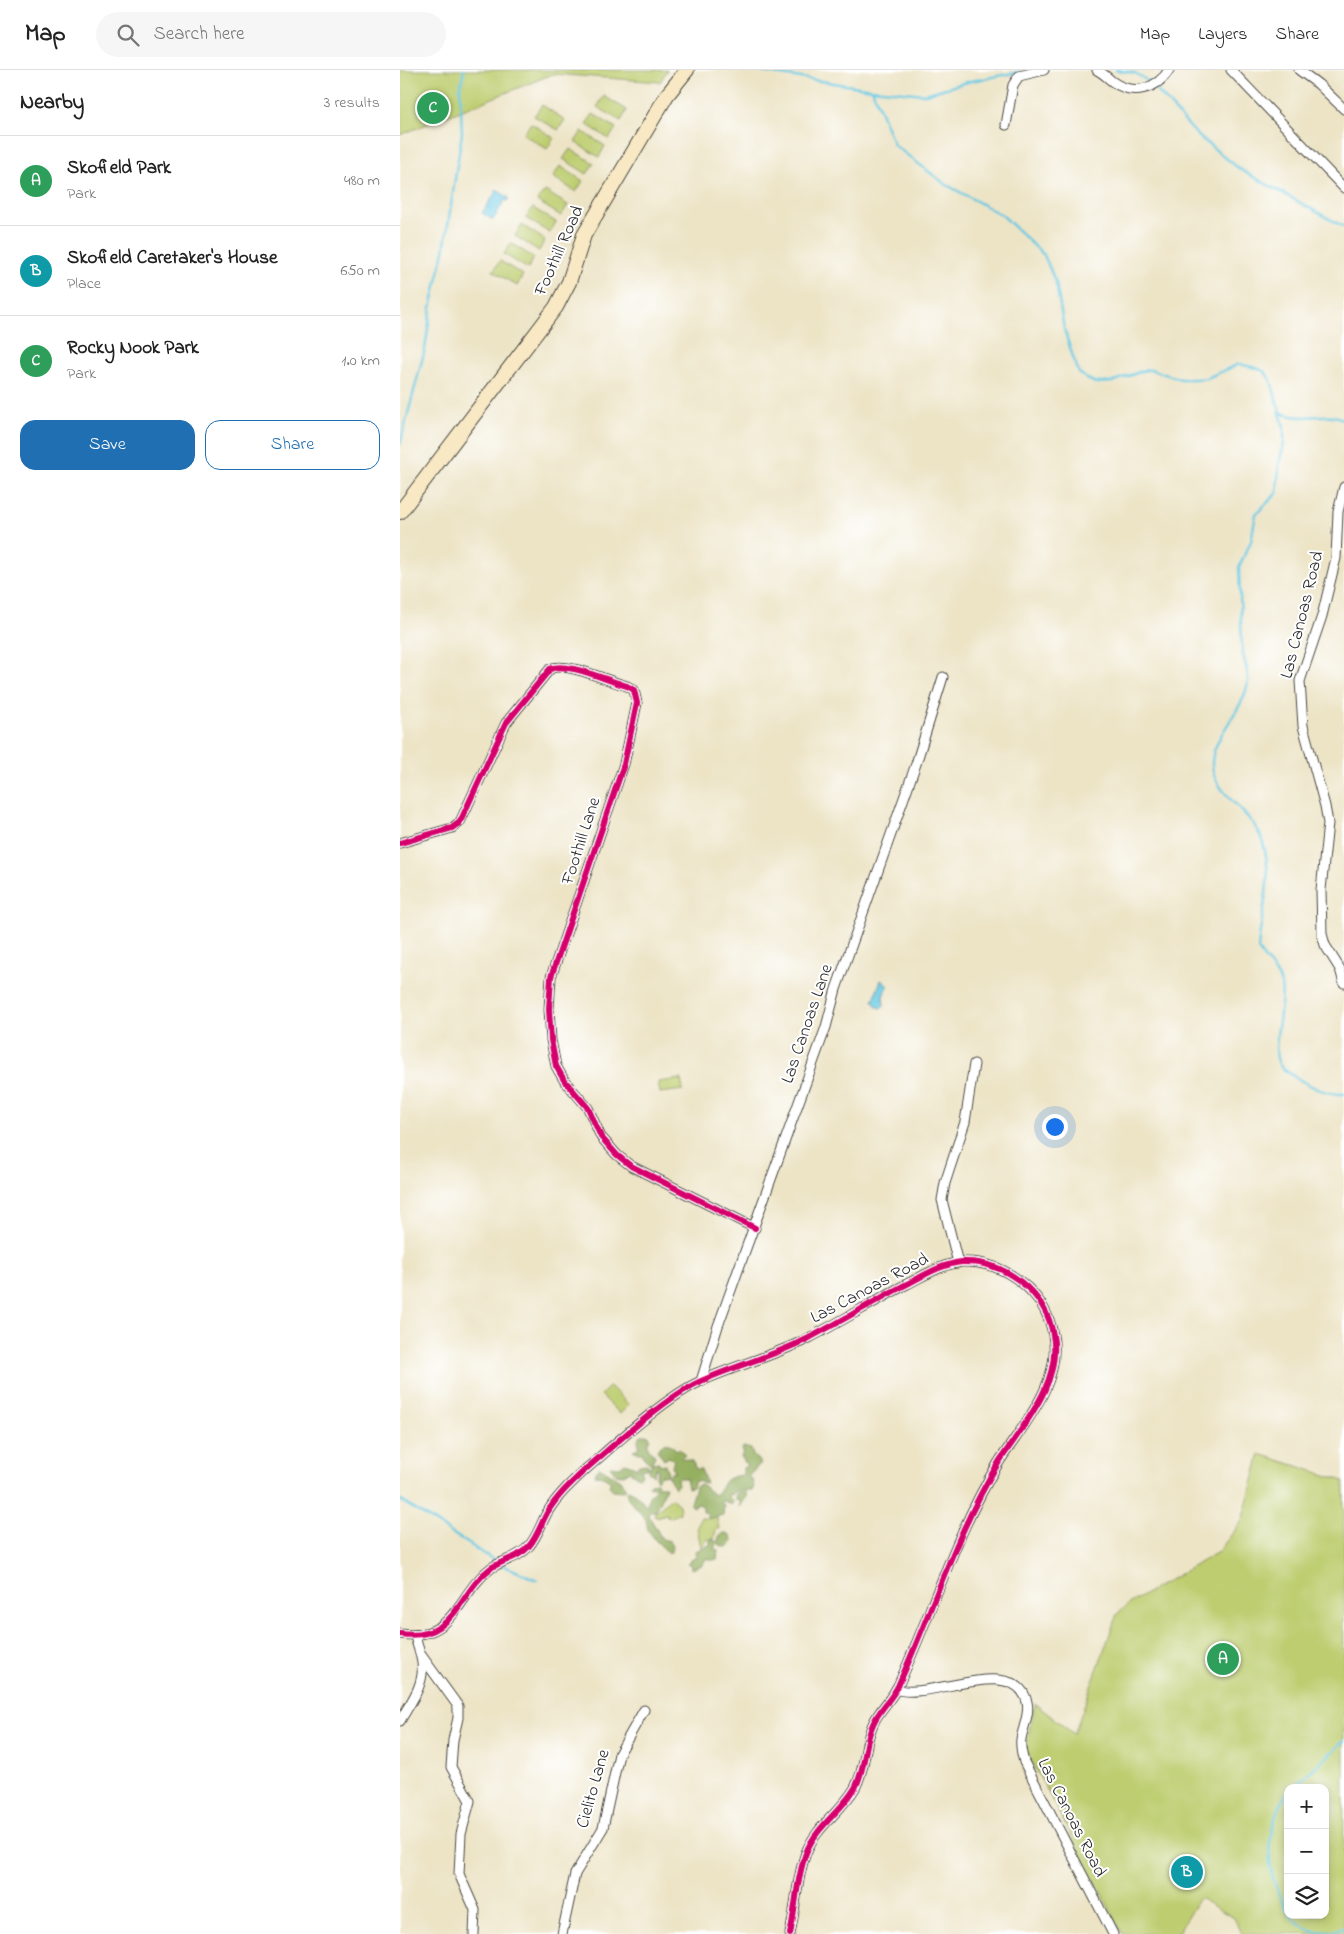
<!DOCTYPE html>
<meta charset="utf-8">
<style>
body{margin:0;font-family:"Indie Flower",sans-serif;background:#f6f6f6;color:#222}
.controls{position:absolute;right:15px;bottom:15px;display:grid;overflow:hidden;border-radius:10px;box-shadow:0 2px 8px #0003}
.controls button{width:45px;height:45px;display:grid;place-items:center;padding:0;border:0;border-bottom:1px solid #e0e0e0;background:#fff;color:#222;font:25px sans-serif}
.you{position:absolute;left:654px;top:1056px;width:18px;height:18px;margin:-12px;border:4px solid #fff;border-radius:50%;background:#1a73e8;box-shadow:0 0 0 8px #1a73e833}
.badge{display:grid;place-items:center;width:32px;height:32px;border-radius:50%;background:#1f6fb2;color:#fff;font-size:16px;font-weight:700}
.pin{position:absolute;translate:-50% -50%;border:2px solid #fff;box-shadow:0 1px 5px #0006}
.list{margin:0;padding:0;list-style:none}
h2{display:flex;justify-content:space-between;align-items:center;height:65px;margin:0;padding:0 20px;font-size:21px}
h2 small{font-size:16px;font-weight:400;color:#767676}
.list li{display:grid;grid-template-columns:32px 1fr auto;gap:15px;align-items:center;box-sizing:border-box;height:90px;padding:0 20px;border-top:1px solid #e0e0e0}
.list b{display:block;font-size:19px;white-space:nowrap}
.list p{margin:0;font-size:16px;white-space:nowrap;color:#767676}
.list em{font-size:16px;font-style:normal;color:#767676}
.actions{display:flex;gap:10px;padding:15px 20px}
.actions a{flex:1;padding:11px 0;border:1px solid #1f6fb2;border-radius:15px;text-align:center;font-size:18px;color:#1f6fb2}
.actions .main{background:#1f6fb2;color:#fff}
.icon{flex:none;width:28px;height:28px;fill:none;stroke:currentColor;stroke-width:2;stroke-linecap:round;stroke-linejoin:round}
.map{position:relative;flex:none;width:944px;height:1864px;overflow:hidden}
header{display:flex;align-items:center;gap:30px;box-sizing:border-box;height:70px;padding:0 25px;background:#fff;border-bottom:1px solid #e0e0e0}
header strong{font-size:24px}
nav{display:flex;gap:28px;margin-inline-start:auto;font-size:18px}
.search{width:350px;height:45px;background:#f6f6f6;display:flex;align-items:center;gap:12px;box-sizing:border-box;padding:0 18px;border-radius:28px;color:#767676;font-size:19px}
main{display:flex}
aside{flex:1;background:#fff}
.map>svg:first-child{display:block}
</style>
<header>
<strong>Map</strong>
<div class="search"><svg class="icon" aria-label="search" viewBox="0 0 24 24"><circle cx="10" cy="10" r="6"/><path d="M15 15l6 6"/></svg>Search here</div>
<nav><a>Map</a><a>Layers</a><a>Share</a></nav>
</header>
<main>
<aside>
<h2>Nearby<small>3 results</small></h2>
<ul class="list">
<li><span class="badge" style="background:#2e9e5b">A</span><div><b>Skofield Park</b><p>Park</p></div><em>480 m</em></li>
<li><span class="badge" style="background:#0f9aa8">B</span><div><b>Skofield Caretaker's House</b><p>Place</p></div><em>650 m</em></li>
<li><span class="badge" style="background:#2e9e5b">C</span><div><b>Rocky Nook Park</b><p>Park</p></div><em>1.0 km</em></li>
</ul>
<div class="actions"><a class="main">Save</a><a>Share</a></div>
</aside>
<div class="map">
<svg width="944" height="1864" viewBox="0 0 944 1864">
<rect width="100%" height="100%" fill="#fff"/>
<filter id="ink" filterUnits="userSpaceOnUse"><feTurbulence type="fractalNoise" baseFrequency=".02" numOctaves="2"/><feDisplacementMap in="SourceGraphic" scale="10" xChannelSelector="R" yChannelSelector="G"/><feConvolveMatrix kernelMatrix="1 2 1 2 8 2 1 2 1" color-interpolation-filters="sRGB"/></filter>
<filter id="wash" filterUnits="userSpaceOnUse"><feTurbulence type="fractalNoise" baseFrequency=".0096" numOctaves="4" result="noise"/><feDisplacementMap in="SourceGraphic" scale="20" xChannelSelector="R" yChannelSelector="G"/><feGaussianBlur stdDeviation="1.12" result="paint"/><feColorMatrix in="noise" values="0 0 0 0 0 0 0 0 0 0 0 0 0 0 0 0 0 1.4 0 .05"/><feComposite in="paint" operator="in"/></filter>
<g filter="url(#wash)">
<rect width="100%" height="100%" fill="#ede4c6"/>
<g fill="#bdcd6f" stroke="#747c4d" fill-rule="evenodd">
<path d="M0 0H267L260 12 153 4 0 65Z"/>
<path d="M204 26 227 40 221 51 197 37Z"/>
<path d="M142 35 165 50 158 60 134 46Z"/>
<path d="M193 44 216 58 209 69 186 54Z"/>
<path d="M131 53 154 68 147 79 123 64Z"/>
<path d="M182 61 205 76 199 87 175 72Z"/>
<path d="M170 79 194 93 187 104 163 89Z"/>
<path d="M160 96 183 111 176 122 153 107Z"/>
<path d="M145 121 168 135 161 146 137 131Z"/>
<path d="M133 138 156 152 150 163 126 148Z"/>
<path d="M122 155 145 170 139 181 115 166Z"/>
<path d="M111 173 134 188 128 199 104 184Z"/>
<path d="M100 191 123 205 117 216 93 201Z"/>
<path d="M281 1009 283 1020 260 1023 258 1012Z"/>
<path d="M210 1316 229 1335 220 1344 201 1325Z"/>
<path d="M860 1384 944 1411V1864H842L834 1848 799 1828 777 1864H723L625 1679 635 1634 674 1664 717 1544 730 1533 818 1482 842 1451ZM888 1718H925V1845H888Z"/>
<path d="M271 1428 279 1435 280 1443 269 1448 266 1444 255 1447 254 1444Z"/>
<path d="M316 1443 319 1459 316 1460 314 1469H308L301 1478 297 1457 301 1447 306 1449 308 1444Z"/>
</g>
<g fill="#96b062" stroke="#606e46">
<path d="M241 1365H249L250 1369C244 1377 251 1380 255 1386L251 1394 243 1387V1383H239L233 1380 239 1378 238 1369Z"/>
<path d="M265 1373 272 1375 277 1381 279 1379 285 1384 281 1388 292 1391 296 1399H301L306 1413 295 1411 293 1417 288 1418 286 1408H277L278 1415 275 1418 269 1408 271 1403 275 1402 272 1396 274 1390 269 1387 264 1390 257 1380Z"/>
<path d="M343 1377 351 1379 353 1385 361 1393 348 1407 352 1409 354 1417 352 1420H345L347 1427 339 1437 341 1431 336 1429 335 1425 340 1420H337L331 1425 329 1424 328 1426 333 1431 330 1435 323 1430 321 1434 324 1435 323 1445 308 1449 307 1443 303 1442V1436L298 1434 293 1437 290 1433 295 1417 301 1414 314 1425C328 1415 317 1408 343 1405V1398L347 1396 341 1386 344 1382 342 1381Z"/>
<path d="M259 1392V1395L265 1394 269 1406 260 1405 257 1410 255 1407 258 1401 257 1397 253 1405 248 1402 249 1398 241 1399 242 1405 239 1407 231 1403V1400L223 1405 216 1404 210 1396 220 1397 225 1393 238 1398V1395L247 1394 250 1398 252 1393Z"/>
<path d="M198 1398H201L220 1410 226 1419 224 1421 213 1420 209 1416 211 1411 203 1406 194 1405Z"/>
<path d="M257 1412 258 1416H266C264 1424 259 1435 255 1442L251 1440 249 1446 262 1469 270 1471 273 1476 270 1484 257 1472 248 1460 246 1450 228 1428 226 1422 228 1420 236 1424 247 1436 249 1426 256 1418 249 1416 251 1413Z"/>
<circle cx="325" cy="1470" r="7"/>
<path d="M313 1469 318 1473 314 1478 318 1481 317 1489 313 1490 307 1488 302 1495 291 1499V1495L287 1493 296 1487 295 1481 310 1475V1470Z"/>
</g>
<g fill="#64c7e1" stroke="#487986">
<path d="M97 120 109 128 107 131 105 130 93 150 82 143Z"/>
<path d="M481 910 488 916 483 926 484 936 481 938 477 937 473 931Z"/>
</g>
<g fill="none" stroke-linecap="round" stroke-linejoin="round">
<g stroke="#64c7e1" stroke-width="2.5">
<path d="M350 0 472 19 525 24 571 11 619 2"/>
<path d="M716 0 735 3 751 13"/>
<path d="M754 17 797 65 841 100 944 157"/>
<path d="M472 19 494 75 545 114 602 145 644 185 656 213 664 259 673 287 679 303 687 309 696 313 712 312 745 300H752L781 309H798L807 308 839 294 857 298 865 302 871 311 884 357V373L879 395 877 423 856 444 851 471 839 497 842 578C843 590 849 600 848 612 844 641 811 667 812 695 814 725 853 742 862 770 875 810 861 839 858 879 864 890 878 901 881 914 886 937 868 982 881 997 886 1002 894 1006 900 1010 912 1017 930 1025 944 1024"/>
<path d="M879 342C905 354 927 339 944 350"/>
<path d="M0 374 25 279 31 238 44 181 62 63 60 18 64 0"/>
<path d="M0 1430 97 1492"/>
<path d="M102 1495 137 1510"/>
<path d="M892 1718 944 1671"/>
<path d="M888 1721C864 1761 863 1802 888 1842"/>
<path d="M890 1845C907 1864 920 1864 944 1858"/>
</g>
</g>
</g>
<g filter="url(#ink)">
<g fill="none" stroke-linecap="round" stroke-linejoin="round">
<defs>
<g id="minor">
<path d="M697 0C703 3 708 8 713 12 733 26 757 19 769 0"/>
<path d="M831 0 944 118"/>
<path d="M899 0 918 14 944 39"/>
<path d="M606 55 613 15 619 6 644 0"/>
<path d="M944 417 938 442 936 488 922 546 900 611 903 656 925 736 928 753 921 820 922 864 925 875 940 899 944 913"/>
<path d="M0 773 52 758 60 752 106 653 150 599C166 591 208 611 227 616L234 620 237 633 224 694 151 907 149 939 151 970 156 996 164 1010 188 1038 201 1067 217 1085 231 1096 355 1158"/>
<path d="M558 1193 542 1130 545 1113 565 1052 574 994"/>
<path d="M301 1311 318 1256 426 957 436 919 516 694 543 607"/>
<path d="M0 1564C56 1572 57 1523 91 1498 103 1490 119 1488 129 1476 137 1467 141 1454 147 1443 157 1426 171 1413 186 1399 215 1374 265 1328 299 1312 334 1296 374 1286 409 1268 442 1251 474 1231 507 1214 525 1205 542 1194 562 1192 605 1190 646 1223 653 1265 662 1313 623 1355 599 1392 556 1462 532 1542 498 1616 491 1630 479 1640 473 1654 464 1674 466 1698 455 1718 441 1742 416 1756 406 1783 396 1809 396 1838 390 1864"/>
<path d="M21 1585 58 1636V1648L53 1670 51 1697 70 1731 61 1764 59 1804 75 1840 74 1864"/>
<path d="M496 1619C528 1632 615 1583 627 1632 630 1644 623 1657 621 1669 620 1677 622 1685 624 1692L713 1864"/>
<path d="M0 1651C10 1633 25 1615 22 1593 21 1584 17 1575 15 1566"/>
<path d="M162 1864 175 1804 203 1758 219 1684 244 1640"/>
</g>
<path id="secondary" d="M0 442 156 237 169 212 184 165 267 25 287 0"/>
</defs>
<use href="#minor" stroke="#484742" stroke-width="11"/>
<use href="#secondary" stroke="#484742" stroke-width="16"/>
<use href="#minor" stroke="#fff" stroke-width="9"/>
<use href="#secondary" stroke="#f8e8c3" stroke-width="14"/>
<defs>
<g id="cycleway">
<path d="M0 773 52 758 60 752 106 653 150 599C166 591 208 611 227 616L234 620 237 633 224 694 151 907 149 939 151 970 156 996 164 1010 188 1038 201 1067 217 1085 231 1096 355 1158"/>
<path d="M0 1564C56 1572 57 1523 91 1498 103 1490 119 1488 129 1476 137 1467 141 1454 147 1443 157 1426 171 1413 186 1399 215 1374 265 1328 299 1312 334 1296 374 1286 409 1268 442 1251 474 1231 507 1214 525 1205 542 1194 562 1192 605 1190 646 1223 653 1265 662 1313 623 1355 599 1392 556 1462 532 1542 498 1616 491 1630 479 1640 473 1654 464 1674 466 1698 455 1718 441 1742 416 1756 406 1783 396 1809 396 1838 390 1864"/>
</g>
</defs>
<use href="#cycleway" stroke="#fff" stroke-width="9"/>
<use href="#cycleway" stroke="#d6006c" stroke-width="6"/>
</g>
</g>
<g text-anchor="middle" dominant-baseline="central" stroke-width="4" stroke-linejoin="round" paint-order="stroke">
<g font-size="18" fill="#2b2b2b" stroke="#fff">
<text transform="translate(160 181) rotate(-66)">Foothill Road</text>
<text transform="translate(903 545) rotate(-76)">Las Canoas Road</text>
<text transform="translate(182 771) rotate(-72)">Foothill Lane</text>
<text transform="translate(408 954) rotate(-71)">Las Canoas Lane</text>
<text transform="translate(470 1219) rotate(-28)">Las Canoas Road</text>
<text transform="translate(194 1719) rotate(-74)">Cielito Lane</text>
<text transform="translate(671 1748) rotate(63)">Las Canoas Road</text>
</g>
</g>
</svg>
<div class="controls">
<button>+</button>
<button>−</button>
<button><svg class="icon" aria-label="layers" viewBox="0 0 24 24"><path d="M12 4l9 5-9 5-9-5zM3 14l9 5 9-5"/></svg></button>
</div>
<div class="you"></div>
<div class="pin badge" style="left:823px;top:1589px;background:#2e9e5b">A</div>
<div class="pin badge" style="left:787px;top:1802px;background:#0f9aa8">B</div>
<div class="pin badge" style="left:33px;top:38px;background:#2e9e5b">C</div>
</div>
</main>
